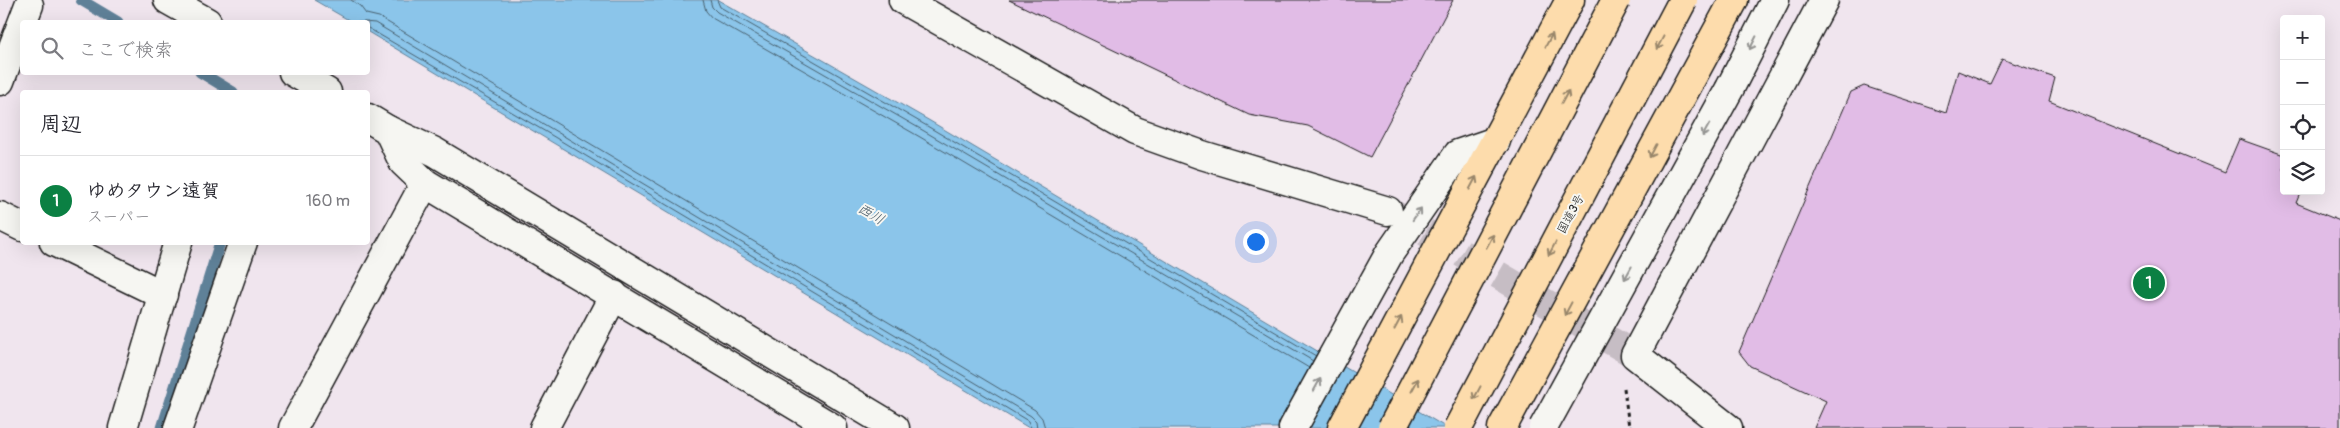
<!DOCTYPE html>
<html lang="ja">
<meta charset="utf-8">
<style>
body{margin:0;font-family:Pangolin,"Klee One",sans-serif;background:#f2f2f3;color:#2b2b33}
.controls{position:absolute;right:15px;top:15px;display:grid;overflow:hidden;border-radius:5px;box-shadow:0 5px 20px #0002}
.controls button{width:45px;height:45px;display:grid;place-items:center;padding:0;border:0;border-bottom:1px solid #e1e1e2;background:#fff;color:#2b2b33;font:25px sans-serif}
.you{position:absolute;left:1255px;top:241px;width:18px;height:18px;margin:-12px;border:4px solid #fff;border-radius:50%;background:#1a73e8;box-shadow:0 0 0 8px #1a73e833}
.badge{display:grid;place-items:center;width:32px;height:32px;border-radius:50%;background:#0b8043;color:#fff;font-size:16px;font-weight:700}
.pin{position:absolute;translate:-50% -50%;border:2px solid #fff;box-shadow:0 1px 5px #0006}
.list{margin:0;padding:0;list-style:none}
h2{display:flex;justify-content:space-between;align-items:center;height:65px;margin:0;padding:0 20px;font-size:21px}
h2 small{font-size:16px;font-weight:400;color:#7c7c81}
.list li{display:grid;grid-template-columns:32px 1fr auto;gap:15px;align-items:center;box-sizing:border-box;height:90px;padding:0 20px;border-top:1px solid #e1e1e2}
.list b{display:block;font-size:19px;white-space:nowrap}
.list p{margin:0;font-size:16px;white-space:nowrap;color:#7c7c81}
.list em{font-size:16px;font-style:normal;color:#7c7c81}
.icon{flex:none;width:28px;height:28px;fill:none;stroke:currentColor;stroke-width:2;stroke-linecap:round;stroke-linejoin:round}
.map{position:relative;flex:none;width:2340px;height:428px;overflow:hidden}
.search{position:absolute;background:#fff;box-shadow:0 5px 20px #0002;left:20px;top:20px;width:350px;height:55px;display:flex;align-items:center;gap:12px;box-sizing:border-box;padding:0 18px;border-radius:5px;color:#7c7c81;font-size:19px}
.panel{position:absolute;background:#fff;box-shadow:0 5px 20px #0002;left:20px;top:90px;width:350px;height:155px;border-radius:5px}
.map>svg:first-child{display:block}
</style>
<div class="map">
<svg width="2340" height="428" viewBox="0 0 2340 428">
<rect width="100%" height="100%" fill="#f0e5ee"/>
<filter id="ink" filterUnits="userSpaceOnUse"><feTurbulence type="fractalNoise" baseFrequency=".02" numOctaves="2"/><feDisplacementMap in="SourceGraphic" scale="10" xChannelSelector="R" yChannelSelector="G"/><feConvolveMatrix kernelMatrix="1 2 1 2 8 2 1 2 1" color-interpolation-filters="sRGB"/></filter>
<g filter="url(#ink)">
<path fill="#8bc5ea" stroke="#5f8198" d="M314 0H718L930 121 1447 428H1029L368 32V22H352Z"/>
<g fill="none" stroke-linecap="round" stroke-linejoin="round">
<g stroke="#48606e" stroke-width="1">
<path d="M351 0 360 6 366 14 379 17 1035 410 1042 418 1045 428"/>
<path d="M703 0 706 11 712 18 920 137 1309 368"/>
<path d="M710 0 712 7 717 12 924 131 1313 361"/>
<path d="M717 0 720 7 927 126 1316 356"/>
<path d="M364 22 375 23 1031 416 1036 421 1037 428"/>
<path d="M368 28 546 132 1028 421 1031 428"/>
</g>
<g stroke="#5f8198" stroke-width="11">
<path d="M81 0 118 22"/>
<path d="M200 72 233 92"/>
<path d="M162 428 220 242"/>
</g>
</g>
<g fill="#e1bce6" stroke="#1c1c1c">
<path d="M1009 0H1453L1370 157 1308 126 1249 115Z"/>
<path d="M2002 59 2055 78 2049 101 2225 172 2239 139 2284 155V191H2301L2296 203 2340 221V428H1814L1826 401 1750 366 1739 352 1851 92 1864 86 1946 113 1958 71 1990 84Z"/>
</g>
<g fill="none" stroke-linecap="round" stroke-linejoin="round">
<path stroke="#c6bdc4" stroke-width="28" stroke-dasharray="28 14" stroke-linecap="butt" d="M1389 211 1635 355"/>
<defs>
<g id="minor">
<path d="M168 0 207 22"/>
<path d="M903 0 1135 131 1202 155 1388 211"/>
<path d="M293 72 327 92"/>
<path d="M0 81 29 5"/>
<path d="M1730 88 1775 0"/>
<path d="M368 118 388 130 403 162 425 183 833 428"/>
<path d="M388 130 435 152 895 428"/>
<path d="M0 216 22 227"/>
<path d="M54 242 163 295"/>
<path d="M123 428 178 242"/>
<path d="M178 428 243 242"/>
<path d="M293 428 425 183"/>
<path d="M544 428 614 295"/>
<path d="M1293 428 1389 254 1458 154 1496 141"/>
<path d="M1728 428 1635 355 1824 0"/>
</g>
<g id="highway">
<path d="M1342 428 1570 0"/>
<path d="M1502 428 1734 0"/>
</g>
</defs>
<use href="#minor" stroke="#1c1c1c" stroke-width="31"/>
<use href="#highway" stroke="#1c1c1c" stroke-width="31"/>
<path stroke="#1c1c1c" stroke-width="3" stroke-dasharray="4 4" stroke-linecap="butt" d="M1624 388 1629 427 1631 428"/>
<use href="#minor" stroke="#f6f6f2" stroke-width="28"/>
<use href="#highway" stroke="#fddcac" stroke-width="28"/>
<defs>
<path id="minor-bridge" d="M1543 428 1730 88"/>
<g id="highway-bridge">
<path d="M1392 428 1616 0"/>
<path d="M1458 428 1683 0"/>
</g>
</defs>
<use href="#minor-bridge" stroke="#1c1c1c" stroke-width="31" stroke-linecap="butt"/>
<use href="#highway-bridge" stroke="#1c1c1c" stroke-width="31" stroke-linecap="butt"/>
<use href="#minor-bridge" stroke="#f6f6f2" stroke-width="28"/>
<use href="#highway-bridge" stroke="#fddcac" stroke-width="28"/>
</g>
<defs><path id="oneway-shaft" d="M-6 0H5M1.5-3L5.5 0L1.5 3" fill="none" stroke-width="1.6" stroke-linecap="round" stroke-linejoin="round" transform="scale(1.25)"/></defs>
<g stroke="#98866b">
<use href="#oneway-shaft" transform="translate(1549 40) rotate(-62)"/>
<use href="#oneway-shaft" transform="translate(1660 43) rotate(118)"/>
<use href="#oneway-shaft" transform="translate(1565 97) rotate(-62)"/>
<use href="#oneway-shaft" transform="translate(1653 151) rotate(118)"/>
<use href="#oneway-shaft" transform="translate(1473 183) rotate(-62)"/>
<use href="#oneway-shaft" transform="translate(1490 241) rotate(-62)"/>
<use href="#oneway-shaft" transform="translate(1552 249) rotate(118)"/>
<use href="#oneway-shaft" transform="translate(1568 309) rotate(118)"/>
<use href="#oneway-shaft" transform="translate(1398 323) rotate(-62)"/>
<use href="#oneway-shaft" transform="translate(1415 385) rotate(-62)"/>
<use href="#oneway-shaft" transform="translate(1477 393) rotate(118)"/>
</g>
<g stroke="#949492">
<use href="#oneway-shaft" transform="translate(1753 43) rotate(117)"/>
<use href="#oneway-shaft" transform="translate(1706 130) rotate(119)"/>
<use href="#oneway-shaft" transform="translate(1417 214) rotate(-55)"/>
<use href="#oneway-shaft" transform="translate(1628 273) rotate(119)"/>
<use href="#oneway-shaft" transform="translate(1317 385) rotate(-61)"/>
</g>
</g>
<g text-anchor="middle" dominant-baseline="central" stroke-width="4" stroke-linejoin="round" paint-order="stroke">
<g font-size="12" fill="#1c1c1c" stroke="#f6f6f2">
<text transform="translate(1571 214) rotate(-62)">国道3号</text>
</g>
<g font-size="14" font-style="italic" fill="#435764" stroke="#f6f6f2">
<text transform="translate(871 214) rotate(30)">西川</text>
</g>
</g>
</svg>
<div class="controls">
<button>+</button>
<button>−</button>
<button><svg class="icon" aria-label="locate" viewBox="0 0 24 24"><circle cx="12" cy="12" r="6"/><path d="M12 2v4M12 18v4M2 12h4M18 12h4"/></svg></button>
<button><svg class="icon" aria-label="layers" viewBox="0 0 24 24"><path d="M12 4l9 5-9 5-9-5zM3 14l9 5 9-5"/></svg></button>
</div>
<div class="you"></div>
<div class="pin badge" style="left:2149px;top:283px">1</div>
<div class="search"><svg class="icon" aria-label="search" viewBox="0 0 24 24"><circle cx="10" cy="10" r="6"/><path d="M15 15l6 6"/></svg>ここで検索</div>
<section class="panel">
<h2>周辺<small></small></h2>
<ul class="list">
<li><span class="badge">1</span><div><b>ゆめタウン遠賀</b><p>スーパー</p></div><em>160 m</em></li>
</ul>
</section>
</div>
